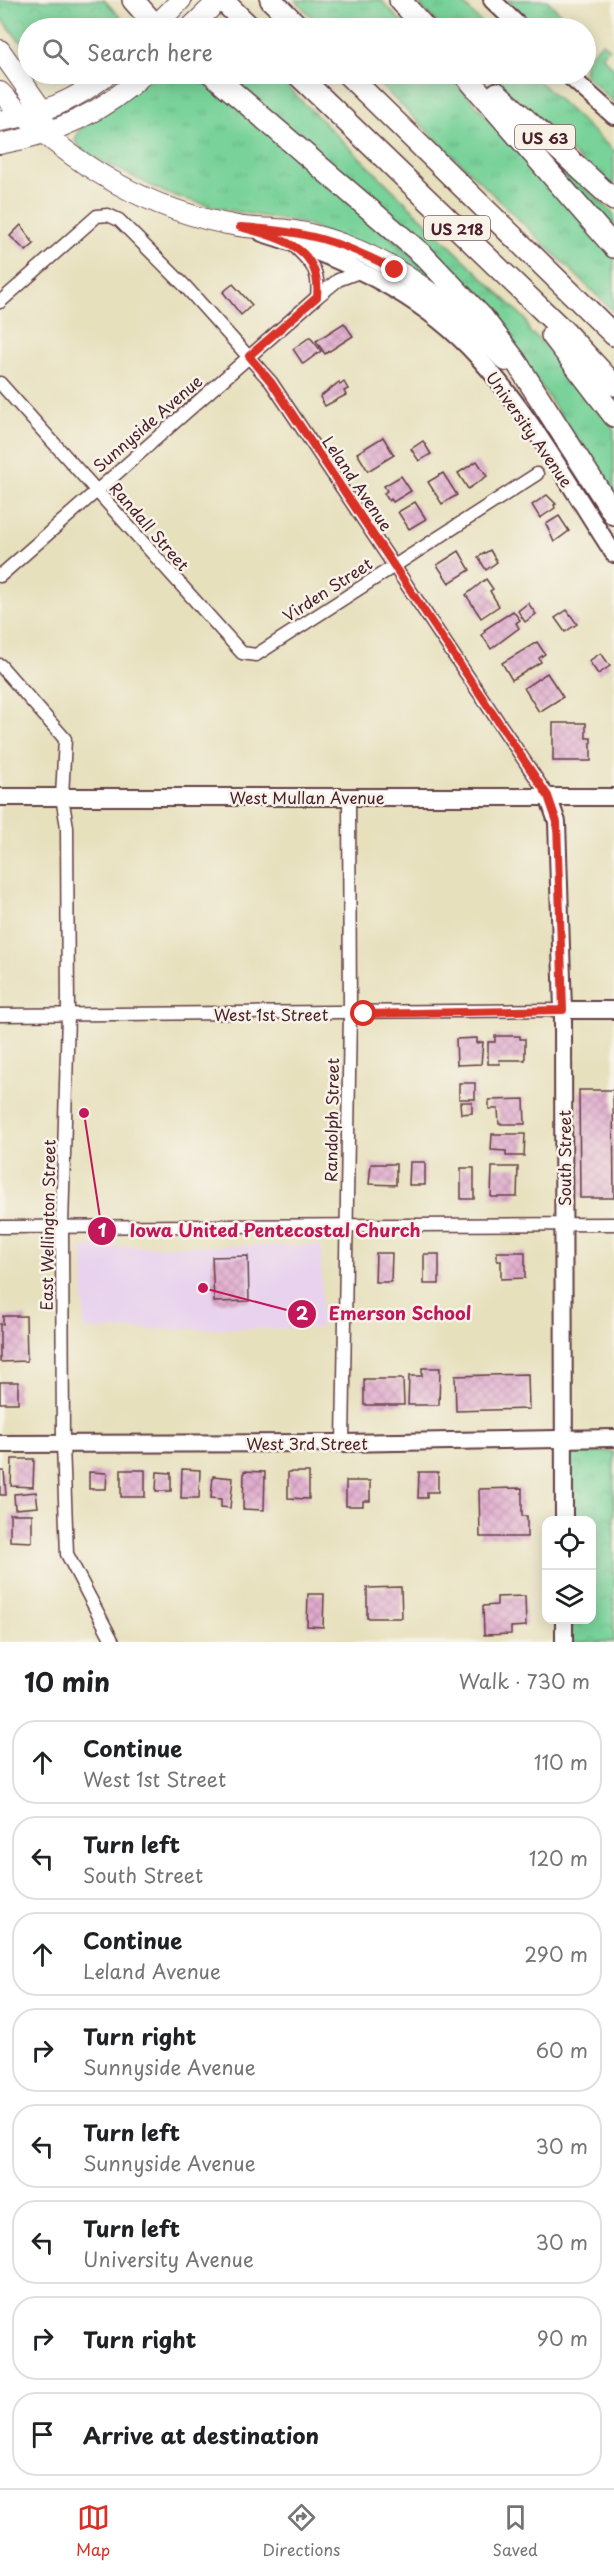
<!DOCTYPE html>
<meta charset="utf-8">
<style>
body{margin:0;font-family:"Playpen Sans",sans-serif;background:#f2f2f2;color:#202124}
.controls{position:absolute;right:18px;bottom:18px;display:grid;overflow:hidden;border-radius:12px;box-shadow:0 3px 15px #0003}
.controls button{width:54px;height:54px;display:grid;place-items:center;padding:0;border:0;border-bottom:2px solid #e0e0e0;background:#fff;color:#202124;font:30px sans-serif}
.stop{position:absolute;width:18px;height:18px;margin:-14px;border:4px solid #d93025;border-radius:50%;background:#fff}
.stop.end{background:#d93025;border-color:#fff;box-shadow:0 2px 6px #0008}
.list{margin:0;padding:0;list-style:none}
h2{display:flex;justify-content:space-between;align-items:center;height:78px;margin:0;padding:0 24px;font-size:26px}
h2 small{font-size:20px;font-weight:400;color:#757577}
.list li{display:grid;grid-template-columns:39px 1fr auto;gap:18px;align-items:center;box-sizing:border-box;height:84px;margin:0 12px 12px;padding:0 12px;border:2px solid #e0e0e0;border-radius:24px}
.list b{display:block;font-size:22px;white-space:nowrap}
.list p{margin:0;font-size:20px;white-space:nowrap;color:#757577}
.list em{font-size:20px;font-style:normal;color:#757577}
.icon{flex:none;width:33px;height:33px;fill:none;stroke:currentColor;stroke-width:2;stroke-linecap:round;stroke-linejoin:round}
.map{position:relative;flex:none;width:614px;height:1642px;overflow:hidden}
.search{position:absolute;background:#fff;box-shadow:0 3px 15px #0003;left:18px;right:18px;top:18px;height:66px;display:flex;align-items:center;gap:15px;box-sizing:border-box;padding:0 21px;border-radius:33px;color:#757577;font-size:22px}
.sheet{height:846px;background:#fff}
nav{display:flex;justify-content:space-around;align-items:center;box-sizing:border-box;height:84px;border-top:2px solid #e0e0e0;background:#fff;font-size:16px;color:#757577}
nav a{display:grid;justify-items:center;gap:3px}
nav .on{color:#d93025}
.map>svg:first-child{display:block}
</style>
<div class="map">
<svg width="614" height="1642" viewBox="0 0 614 1642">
<defs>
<pattern id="grass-tufts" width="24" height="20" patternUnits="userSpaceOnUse" patternTransform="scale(1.5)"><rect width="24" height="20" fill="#78d299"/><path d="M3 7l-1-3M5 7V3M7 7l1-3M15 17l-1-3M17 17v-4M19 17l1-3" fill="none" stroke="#69b484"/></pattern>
<pattern id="park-crowns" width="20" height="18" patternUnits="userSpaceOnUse" patternTransform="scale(1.5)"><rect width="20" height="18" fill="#78d299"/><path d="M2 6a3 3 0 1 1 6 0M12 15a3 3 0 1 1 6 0" fill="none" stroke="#69b484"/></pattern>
<pattern id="building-cross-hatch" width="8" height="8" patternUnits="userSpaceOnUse" patternTransform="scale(1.5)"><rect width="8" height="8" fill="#e0a9cd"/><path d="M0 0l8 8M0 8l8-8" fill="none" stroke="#b889a7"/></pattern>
</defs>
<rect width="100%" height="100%" fill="#f7f3e8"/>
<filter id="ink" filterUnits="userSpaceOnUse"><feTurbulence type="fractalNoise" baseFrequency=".0167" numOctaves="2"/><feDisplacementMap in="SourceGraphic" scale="12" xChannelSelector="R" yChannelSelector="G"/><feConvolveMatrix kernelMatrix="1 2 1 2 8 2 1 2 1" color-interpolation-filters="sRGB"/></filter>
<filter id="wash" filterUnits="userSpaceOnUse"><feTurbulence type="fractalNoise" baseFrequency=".008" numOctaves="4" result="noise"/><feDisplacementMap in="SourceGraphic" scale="24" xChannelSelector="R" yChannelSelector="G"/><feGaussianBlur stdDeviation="1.35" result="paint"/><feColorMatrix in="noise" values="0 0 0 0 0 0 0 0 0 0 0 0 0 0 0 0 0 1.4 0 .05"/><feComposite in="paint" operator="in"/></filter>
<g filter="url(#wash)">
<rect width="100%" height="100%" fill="#e7e0bd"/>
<path fill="#e8d2ee" d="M321 1245 322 1328 84 1330 83 1247Z"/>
<g fill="url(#grass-tufts)" stroke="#617862" stroke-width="1.5">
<path d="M295 0H381L407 28H323Z"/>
<path d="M415 0H460L486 28H442Z"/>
<path d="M507 0H547L575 28 583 22 588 30 586 33V28H536Z"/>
<path d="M602 43 609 48 602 56 614 69V103L584 74 586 59Z"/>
<path d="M157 74H200L211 81 393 236 469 312 310 225 213 207 166 193 83 152 75 141 80 128Z"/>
<path d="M221 74H274L525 319 530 333C540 335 612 420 614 431 614 451 614 477 614 497L537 380Z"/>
<path d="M369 74H448L614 257V312Z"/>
<path d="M488 74H531L614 151V192Z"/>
<path d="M522 130 614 214V234Z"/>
</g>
<g fill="url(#park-crowns)" stroke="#617862" stroke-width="1.5">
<path d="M0 0H104L123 20 112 28H28V43L19 40 0 17Z"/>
<path d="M614 1452V1642H571V1620H592V1520H571L570 1453Z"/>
</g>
<g id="blocks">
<g fill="url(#building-cross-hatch)">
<path d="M21 225 34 244 26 251 10 236Z"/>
<path d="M233 284 252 305 241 315 223 292Z"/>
<path d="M344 323 353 336 325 354 316 341Z"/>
<path d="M310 337 321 351 303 364 293 349Z"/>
<path d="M339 382 340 385 344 382 348 389 344 391 346 395 325 406 320 397Z"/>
<path d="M383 437 394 455 368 471 357 453Z"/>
<path d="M423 441 431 454 419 461 411 449Z"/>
<path d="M477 461 487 476 468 489 458 473Z"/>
<path d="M443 473 457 495 442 504 428 482Z"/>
<path d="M401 476 411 491 393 502 391 499 389 501 384 493 387 491 384 486Z"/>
<path d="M547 495 556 504 554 505 555 508 540 518 532 505Z"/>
<path d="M415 502 426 519 409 529 398 512Z"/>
<path d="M559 516 569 531 554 542 546 524Z"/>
<path d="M490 550 497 562 486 570 478 557Z"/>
<path d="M459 551 470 570 449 583 437 565Z"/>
<path d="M486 579 493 589 490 591 499 606 481 618 466 595Z"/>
<path d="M528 603 536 614 525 622 518 611Z"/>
<path d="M567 610 577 624 565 632 555 618Z"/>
<path d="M513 611 520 620 516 623 519 628 491 649 482 635 485 632 484 630Z"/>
<path d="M537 642 545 654 539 658 541 662 512 680 502 663Z"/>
<path d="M601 653 610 666 598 674 589 661Z"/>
<path d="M547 673 563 697 539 712 524 688Z"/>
<path d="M553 723H586V738H591V761H553Z"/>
<path d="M495 1036H520V1039H525V1060H499L500 1064H488V1042H495Z"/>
<path d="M477 1038V1043L483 1042 481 1064 457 1065 456 1039Z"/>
<rect x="459" y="1083" width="16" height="16"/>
<path d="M579 1090H613L614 1198H580Z"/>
<path d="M524 1099 525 1124H499L498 1109H489V1100Z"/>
<path d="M460 1102H472V1113L461 1114Z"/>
<path d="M492 1134H525L524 1156H506V1151L491 1150Z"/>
<path d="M410 1162H425V1185H409Z"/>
<path d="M371 1164H396V1185L369 1184Z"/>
<path d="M492 1167H518L517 1197H491Z"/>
<rect x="461" y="1168" width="13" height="31"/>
<path d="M497 1252H525V1278L501 1279V1261H497Z"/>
<path d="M376 1253H392L391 1282H375Z"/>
<rect x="424" y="1254" width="15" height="30"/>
<path d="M248 1256 249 1301 214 1302 212 1257Z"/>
<path d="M3 1316H26L27 1361 0 1362V1324H3Z"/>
<path d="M422 1368H440L439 1405H408L409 1376H422Z"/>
<path d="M528 1374 529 1409 456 1411 455 1376Z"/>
<path d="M364 1379H403L404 1405H364Z"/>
<rect x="0" y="1382" width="18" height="21"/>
<path d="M12 1459H34L33 1487 11 1486Z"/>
<path d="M182 1469 200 1470 199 1498H181Z"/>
<rect x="121" y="1470" width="24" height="27"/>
<path d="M0 1471H4L6 1495H0Z"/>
<path d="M244 1471 265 1472 264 1510 243 1509Z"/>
<path d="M89 1472 107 1473 106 1489H89Z"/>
<path d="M157 1472 171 1473V1491H156Z"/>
<path d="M288 1472H309V1499L288 1498Z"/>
<path d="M419 1472H438V1492H427V1498H418Z"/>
<path d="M213 1476 233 1478 230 1508 221 1507V1499L211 1498Z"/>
<path d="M346 1481H370V1501H363V1506H346Z"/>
<path d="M522 1488V1516H527V1537H480L479 1489Z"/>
<path d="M36 1492 38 1507 15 1509 14 1494Z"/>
<path d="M10 1514H32V1542L10 1541Z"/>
<path d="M401 1587 402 1618H367V1588Z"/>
<path d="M308 1594H324L323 1627 307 1626Z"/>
<path d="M525 1596 526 1626 511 1627V1634L484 1635 483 1606 497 1605V1597Z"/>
</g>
</g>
</g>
<g filter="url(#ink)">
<use href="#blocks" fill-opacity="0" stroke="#623c41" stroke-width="1.5"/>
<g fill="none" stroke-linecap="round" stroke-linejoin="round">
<defs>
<g id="street">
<path d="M292 244C311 263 320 269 317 297"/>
<path d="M0 302 97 216 108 215 119 220 185 286 271 382 548 796"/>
<path d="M0 383 242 653 256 655 537 474"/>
<path d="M0 576 317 297 338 280 362 271"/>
<path d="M0 665 65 739 62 797 67 827 68 1015 62 1225 63 1444 67 1554 113 1642"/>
<path d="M0 1015 563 1010"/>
<path d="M0 1227 614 1224"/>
<path d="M343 1443 350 1014 349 797"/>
</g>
<g id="secondary">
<path d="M492 0 521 28"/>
<path d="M567 74 614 116"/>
<path d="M262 233C341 257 421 294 477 356 531 415 570 487 614 554"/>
<path d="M548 796 557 822 563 1010 564 1520"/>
<path d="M0 797H614"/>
<path d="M563 1010H614"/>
<path d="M0 1444 343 1443 614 1438"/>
<path d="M564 1620V1642"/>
</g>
<g id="primary">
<path d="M153 28 181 0"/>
<path d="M190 28 219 0"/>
<path d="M0 50 43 111 44 123"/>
<path d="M0 92C65 160 144 210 238 226 254 229 271 228 287 230 307 232 326 238 345 245 407 268 461 313 506 361"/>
<path d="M0 121C40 115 76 100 108 74"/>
<path d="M0 144C55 134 103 113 144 74"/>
</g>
<g id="highway">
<path d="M133 0 156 26"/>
<path d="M222 0 251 28"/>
<path d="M271 0 300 28"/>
<path d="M400 0 425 28"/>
<path d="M212 74 424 256 483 318 515 360 614 514"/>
<path d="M297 74 566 333 614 385"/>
<path d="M347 74 614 335"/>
<path d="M464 74 614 247"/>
<path d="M497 93 614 200"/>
<path d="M552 335 614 416"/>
</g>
</defs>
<use href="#street" stroke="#623c41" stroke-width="15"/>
<use href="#secondary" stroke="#623c41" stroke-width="20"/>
<use href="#primary" stroke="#623c41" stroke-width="22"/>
<use href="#highway" stroke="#623c41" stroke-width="24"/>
<use href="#street" stroke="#fff" stroke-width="12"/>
<use href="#secondary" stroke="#fff" stroke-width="16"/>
<use href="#primary" stroke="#fff" stroke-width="20"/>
<use href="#highway" stroke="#fff" stroke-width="21"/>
</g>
</g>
<g fill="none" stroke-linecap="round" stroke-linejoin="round" filter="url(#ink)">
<path stroke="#d93025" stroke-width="8" d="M364 1014 563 1010 557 822 548 796 271 382 249 356 317 297C322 246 279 238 240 227 303 231 340 240 395 270"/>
</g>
<g text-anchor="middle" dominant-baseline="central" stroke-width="5" stroke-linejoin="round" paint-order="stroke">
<g fill="#f7f3e8" stroke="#7e5f64" stroke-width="1.5">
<rect x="515" y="125" width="60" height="24" rx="4.5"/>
<rect x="424" y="216" width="66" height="24" rx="4.5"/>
</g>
<g font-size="15" font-weight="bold" fill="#4a1f2b">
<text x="545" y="137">US 63</text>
<text x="457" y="228">US 218</text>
</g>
<g font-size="16" fill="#4a1f2b" stroke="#f7f3e8">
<text transform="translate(147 423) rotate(-41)">Sunnyside Avenue</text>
<text transform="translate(530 429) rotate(55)">University Avenue</text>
<text transform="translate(358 483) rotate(56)">Leland Avenue</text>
<text transform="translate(150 526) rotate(49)">Randall Street</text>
<text transform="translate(327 589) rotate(-33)">Virden Street</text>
<text x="307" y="797">West Mullan Avenue</text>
<text x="271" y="1014">West 1st Street</text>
<text transform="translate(331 1120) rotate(-89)">Randolph Street</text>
<text transform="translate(564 1158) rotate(-90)">South Street</text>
<text transform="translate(47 1225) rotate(-89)">East Wellington Street</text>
<text x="307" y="1443">West 3rd Street</text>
</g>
</g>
<path fill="none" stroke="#c2185b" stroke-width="2" d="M84 1113L102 1231M203 1288L302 1314"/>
<g fill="#c2185b" stroke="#f7f3e8" stroke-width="2">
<circle cx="84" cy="1113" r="6"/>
<circle cx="203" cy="1288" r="6"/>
<circle cx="102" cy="1231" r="15"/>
<circle cx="302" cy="1314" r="15"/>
</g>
<g font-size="18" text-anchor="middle" font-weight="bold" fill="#fff">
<text x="102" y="1237">1</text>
<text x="302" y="1320">2</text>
</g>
<g font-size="18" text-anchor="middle" font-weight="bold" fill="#c2185b" stroke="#f7f3e8" stroke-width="5" stroke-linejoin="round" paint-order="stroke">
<text x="275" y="1237">Iowa United Pentecostal Church</text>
<text x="400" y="1320">Emerson School</text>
</g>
</svg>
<div class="controls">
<button><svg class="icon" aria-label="locate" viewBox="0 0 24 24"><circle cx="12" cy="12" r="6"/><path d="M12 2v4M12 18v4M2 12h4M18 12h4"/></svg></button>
<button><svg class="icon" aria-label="layers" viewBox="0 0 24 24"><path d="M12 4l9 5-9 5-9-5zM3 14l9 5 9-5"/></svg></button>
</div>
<div class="stop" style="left:364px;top:1014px"></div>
<div class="stop end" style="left:395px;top:270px"></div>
<div class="search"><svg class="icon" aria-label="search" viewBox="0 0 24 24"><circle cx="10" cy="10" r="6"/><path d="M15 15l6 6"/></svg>Search here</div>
</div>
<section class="sheet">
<h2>10 min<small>Walk · 730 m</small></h2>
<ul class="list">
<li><svg class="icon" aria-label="ahead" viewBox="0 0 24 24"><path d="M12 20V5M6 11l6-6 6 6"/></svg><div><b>Continue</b><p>West 1st Street</p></div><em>110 m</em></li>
<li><svg class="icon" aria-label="left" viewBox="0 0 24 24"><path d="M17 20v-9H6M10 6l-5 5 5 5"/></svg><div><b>Turn left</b><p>South Street</p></div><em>120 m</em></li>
<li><svg class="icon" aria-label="ahead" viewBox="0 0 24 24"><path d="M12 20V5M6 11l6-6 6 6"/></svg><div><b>Continue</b><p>Leland Avenue</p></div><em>290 m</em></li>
<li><svg class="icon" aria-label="right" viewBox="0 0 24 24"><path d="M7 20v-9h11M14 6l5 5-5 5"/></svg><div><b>Turn right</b><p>Sunnyside Avenue</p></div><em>60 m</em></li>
<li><svg class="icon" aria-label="left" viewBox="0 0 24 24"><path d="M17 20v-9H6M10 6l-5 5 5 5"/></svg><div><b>Turn left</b><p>Sunnyside Avenue</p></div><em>30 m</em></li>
<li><svg class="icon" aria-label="left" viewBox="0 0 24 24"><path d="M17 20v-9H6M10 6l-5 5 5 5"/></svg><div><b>Turn left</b><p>University Avenue</p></div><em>30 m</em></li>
<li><svg class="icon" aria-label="right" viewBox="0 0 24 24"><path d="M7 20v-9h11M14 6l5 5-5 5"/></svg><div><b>Turn right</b></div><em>90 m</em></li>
<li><svg class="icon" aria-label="arrive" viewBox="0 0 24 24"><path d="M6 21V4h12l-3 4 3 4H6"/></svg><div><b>Arrive at destination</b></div></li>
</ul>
</section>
<nav>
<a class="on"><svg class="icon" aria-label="map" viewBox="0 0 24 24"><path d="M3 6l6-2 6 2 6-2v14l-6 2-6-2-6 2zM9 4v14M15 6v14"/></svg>Map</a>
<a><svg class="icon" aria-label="directions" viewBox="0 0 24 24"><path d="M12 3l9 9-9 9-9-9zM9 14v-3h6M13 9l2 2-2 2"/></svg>Directions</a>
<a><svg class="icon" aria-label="saved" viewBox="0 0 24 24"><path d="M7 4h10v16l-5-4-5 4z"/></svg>Saved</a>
</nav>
